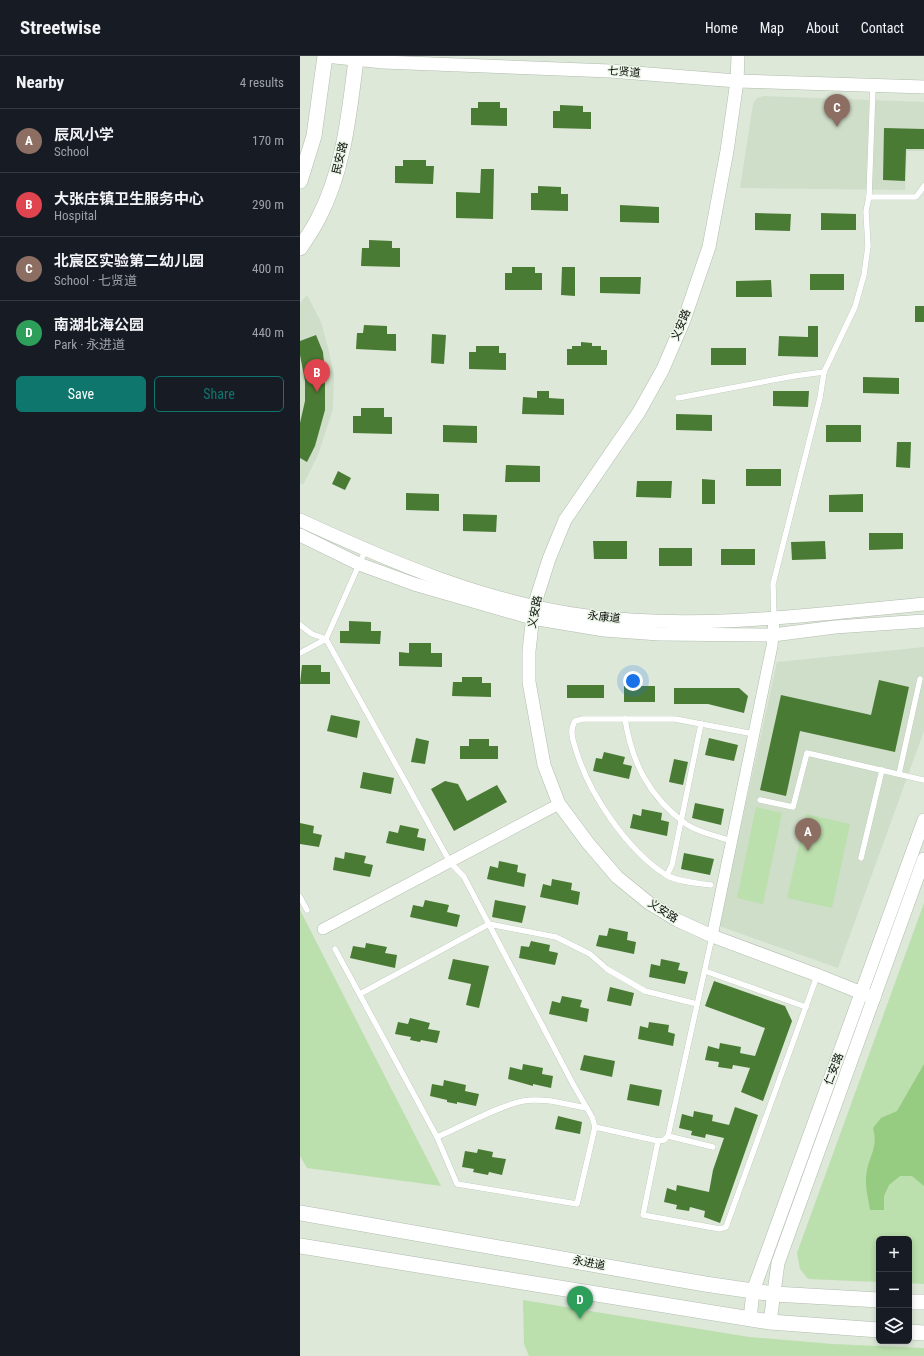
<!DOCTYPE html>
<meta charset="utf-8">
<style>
body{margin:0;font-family:"Roboto Condensed","Noto Sans SC",sans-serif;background:#242831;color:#f1f3f6}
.controls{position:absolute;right:12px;bottom:12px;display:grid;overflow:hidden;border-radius:6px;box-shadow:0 2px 6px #0003}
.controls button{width:36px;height:36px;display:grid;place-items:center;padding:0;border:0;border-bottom:1px solid #363941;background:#171b24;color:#f1f3f6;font:20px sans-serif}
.you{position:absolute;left:333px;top:625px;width:14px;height:14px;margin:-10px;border:3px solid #fff;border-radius:50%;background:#1a73e8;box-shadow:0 0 0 6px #1a73e833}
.badge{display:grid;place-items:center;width:26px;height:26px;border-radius:50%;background:#0f766e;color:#fff;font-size:13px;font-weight:700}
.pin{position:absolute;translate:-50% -33px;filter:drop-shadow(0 1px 2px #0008)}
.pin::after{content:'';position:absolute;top:21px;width:14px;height:12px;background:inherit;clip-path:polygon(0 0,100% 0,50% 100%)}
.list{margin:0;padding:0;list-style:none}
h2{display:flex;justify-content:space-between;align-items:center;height:52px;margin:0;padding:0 16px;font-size:17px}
h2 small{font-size:13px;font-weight:400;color:#9ea1a6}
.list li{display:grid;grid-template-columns:26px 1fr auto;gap:12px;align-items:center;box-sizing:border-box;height:64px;padding:0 16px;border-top:1px solid #363941}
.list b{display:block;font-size:15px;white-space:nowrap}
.list p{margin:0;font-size:13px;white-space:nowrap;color:#9ea1a6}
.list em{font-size:13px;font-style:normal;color:#9ea1a6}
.actions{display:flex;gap:8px;padding:12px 16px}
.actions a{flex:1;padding:9px 0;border:1px solid #0f766e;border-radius:6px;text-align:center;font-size:14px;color:#0f766e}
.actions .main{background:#0f766e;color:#fff}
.icon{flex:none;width:22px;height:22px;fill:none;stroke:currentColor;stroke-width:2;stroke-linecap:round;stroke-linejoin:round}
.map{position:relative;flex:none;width:624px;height:1300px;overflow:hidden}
header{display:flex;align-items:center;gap:24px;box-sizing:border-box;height:56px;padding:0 20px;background:#171b24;border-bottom:1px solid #363941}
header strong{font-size:19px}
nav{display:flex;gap:22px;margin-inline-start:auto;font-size:14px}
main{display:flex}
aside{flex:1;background:#171b24}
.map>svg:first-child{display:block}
</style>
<header>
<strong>Streetwise</strong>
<nav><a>Home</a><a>Map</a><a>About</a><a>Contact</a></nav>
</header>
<main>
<aside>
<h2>Nearby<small>4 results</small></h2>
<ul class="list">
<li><span class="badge" style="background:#8d6e63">A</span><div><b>辰风小学</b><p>School</p></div><em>170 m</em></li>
<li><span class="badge" style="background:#e0444e">B</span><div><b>大张庄镇卫生服务中心</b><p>Hospital</p></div><em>290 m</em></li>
<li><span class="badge" style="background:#8d6e63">C</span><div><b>北宸区实验第二幼儿园</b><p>School · 七贤道</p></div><em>400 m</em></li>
<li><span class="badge" style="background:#2e9e5b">D</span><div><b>南湖北海公园</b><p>Park · 永进道</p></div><em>440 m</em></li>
</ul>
<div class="actions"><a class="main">Save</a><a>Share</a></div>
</aside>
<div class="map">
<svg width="624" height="1300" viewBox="0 0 624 1300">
<rect width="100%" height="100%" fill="#dde8d9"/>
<g fill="#cfdec9">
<path d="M464 40 624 46V95H607L605 134 440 132 453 48 457 42Z"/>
<path d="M7 239 21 266 29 296 34 319 33 353 18 399 3 429 0 427V247Z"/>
<path d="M624 591V675L538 912 419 870 477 606Z"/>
</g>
<g fill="#bbdfad">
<path d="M456 751 482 757 463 848 437 842Z"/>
<path d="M506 758 550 768 532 852 487 842Z"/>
<path d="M624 847V1228L609 1227V1183H579V1226L508 1223 500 1213 497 1197Z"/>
<path d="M0 854 141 1130 7 1112 0 1100Z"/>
<path d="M223 1244 449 1281 533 1288 624 1292V1300H229L224 1288Z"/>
</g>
<path fill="#96cc81" d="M624 1008V1130L612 1120H600L589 1129 584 1140V1154H570C568 1141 564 1127 567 1114 571 1097 578 1090 573 1072L581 1062 597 1055Z"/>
<g fill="#4a7b34">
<path d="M178 46H200V52H207V70L171 69V52H178Z"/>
<path d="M260 49 283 50V56H291V73L253 72V55H260Z"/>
<path d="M584 72 624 73V93H606L605 125 583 124Z"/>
<path d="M103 104H126V110H134L133 128 95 127V110H103Z"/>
<path d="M181 113H194L193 163 156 162V136L180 137Z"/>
<path d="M238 130 261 131V138H268V155L231 154V137H238Z"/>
<path d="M320 149 359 151V167L320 166Z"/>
<path d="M455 157 491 158 490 175 455 174Z"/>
<path d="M521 157 556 158V174H521Z"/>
<path d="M69 184 92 185V192H100V211L61 210 62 192H69Z"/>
<path d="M212 211H235V217H242V234H205V217H212Z"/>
<path d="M262 211H275V240L261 239Z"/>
<rect x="510" y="218" width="34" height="16"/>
<path d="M300 221H341L340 238 300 237Z"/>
<path d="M471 224 472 241H436V225Z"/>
<rect x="615" y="250" width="9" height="16"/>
<path d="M64 269 87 270V278H96V295L56 293 57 277H63Z"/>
<path d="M508 270H518V301L478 300 479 280 508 281Z"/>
<path d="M132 278 146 279 144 308 131 307Z"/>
<path d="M16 279 23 296 25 316V354L15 390 7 406 0 402V367L5 345V325L0 299V285Z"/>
<path d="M281 286 292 287V290H301V294H307V309H267V293H272V290H281Z"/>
<path d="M176 290H199V297H206V314L169 313V296H176Z"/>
<rect x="411" y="292" width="35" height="17"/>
<path d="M563 321 599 322V338L563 337Z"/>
<path d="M237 335H249V342L264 343V359L222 358 223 341 237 342Z"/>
<path d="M473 335H509L508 351 473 350Z"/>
<path d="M61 352H84V361H92V378L53 377V360H61Z"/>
<path d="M376 358 412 359V375L376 374Z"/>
<path d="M143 369 177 370V387L143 386Z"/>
<rect x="526" y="369" width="35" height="17"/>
<path d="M597 386H611L610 412 596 411Z"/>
<path d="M206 409 240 410V426H205Z"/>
<rect x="446" y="413" width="35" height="17"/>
<path d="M38 415 51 422 45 434 32 428Z"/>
<path d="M402 423 415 424V448H402Z"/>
<path d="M337 425H372L371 442 336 441Z"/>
<path d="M106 437 139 438V455L106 454Z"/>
<path d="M563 438V456H529V439Z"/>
<path d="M163 458 197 459 196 476 163 475Z"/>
<path d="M569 477H603V493L569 494Z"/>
<path d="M293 485H327V503H294Z"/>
<path d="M525 485 526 503 492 504 491 486Z"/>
<rect x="359" y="492" width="33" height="18"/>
<rect x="421" y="493" width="34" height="16"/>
<path d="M49 565 71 566V575H81L80 588 40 587V575H49Z"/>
<path d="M109 587H131V597H142V611L99 610V596L109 597Z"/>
<path d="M2 609H21V616H30V628H0Z"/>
<path d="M162 621H182V627H191V641L152 640 153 626H162Z"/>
<path d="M579 624 609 631 595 696 500 675 486 740 460 734 481 639 571 659Z"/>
<rect x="267" y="629" width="37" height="13"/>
<rect x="324" y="630" width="31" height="16"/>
<path d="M374 632H439L448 640 444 657 408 648H374Z"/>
<path d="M31 659 60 665 57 682 27 675Z"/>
<path d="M116 682 129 685 125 708 111 706Z"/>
<path d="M409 682 438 689 434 705 405 699Z"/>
<path d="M169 683H189V690H198V703H160V690H169Z"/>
<path d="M304 696 325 701 323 708 332 710 329 723 293 715 296 702 302 703Z"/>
<path d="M374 703 388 706 383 729 369 726Z"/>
<path d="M63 716 94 722 91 738 60 732Z"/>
<path d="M145 725 158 728 167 745 197 729 207 746 154 775 131 733Z"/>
<path d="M395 747 424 753 421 769 392 762Z"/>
<path d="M342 753 362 757 361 764 369 766 367 780 330 772 333 758 341 760Z"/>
<path d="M0 767 14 770 13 777 22 779 19 791 0 788Z"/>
<path d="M100 769 119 773 117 781 126 783 124 795 86 787 89 775 98 777Z"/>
<path d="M45 796 66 800 64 807 73 809 70 821 33 814 35 801 44 803Z"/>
<path d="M384 797 414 803 410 819 381 813Z"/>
<path d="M199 805 218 809 217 816 226 818 224 831 187 823 190 810 198 812Z"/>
<path d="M252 823 272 827 271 834 280 836 278 849 240 841 243 828 251 830Z"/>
<path d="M125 844 149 849 147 856 160 859 157 871 110 861 113 849 123 851Z"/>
<path d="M195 844 226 850 222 867 192 861Z"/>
<path d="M309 872 328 876 327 884 336 886 334 898 296 890 299 879 307 880Z"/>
<path d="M231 885 250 889 249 895 258 897 255 909 219 902 221 890 229 891Z"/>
<path d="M66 887 87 891 85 897 97 899 95 912 50 902 53 890 65 892Z"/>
<path d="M153 903 189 910 179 952 166 949 171 928 148 923Z"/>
<path d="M361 903 380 907 378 914 388 916 385 928 349 921 351 908 360 910Z"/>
<path d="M414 925 485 950 492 965 463 1045 441 1036 450 1012 433 1009 432 1013 418 1011 419 1006 405 1004 408 990 419 993 420 987 441 991 440 997 455 1000 465 972 405 950Z"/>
<path d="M310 931 334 937 331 950 307 945Z"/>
<path d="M262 940 282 944 280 951 289 953 287 966 249 958 252 945 260 947Z"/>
<path d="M110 962 130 967 128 973 140 975 137 987 121 984 120 986 110 984 111 981 95 978 98 966 108 968Z"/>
<path d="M349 966 369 969 368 976 375 978 373 990 338 983 340 970 348 972Z"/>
<path d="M284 999 315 1005 312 1021 280 1014Z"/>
<path d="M223 1008 243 1012 242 1018 253 1020 251 1032 233 1028V1030L208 1023 210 1011 222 1014Z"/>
<path d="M144 1024 166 1029 165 1035 179 1038 176 1050 157 1046V1048L147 1046V1044L130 1040 132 1028 143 1030Z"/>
<path d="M330 1028 362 1034 359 1050 327 1044Z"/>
<path d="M435 1051 458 1059 420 1167 404 1161 405 1155 390 1151 389 1155 376 1153 377 1149 364 1146 367 1132 376 1135 377 1129 409 1136 413 1114 424 1082 406 1078 405 1082 391 1079 392 1075 379 1072 382 1058 393 1061 394 1055 413 1059 412 1065 429 1069Z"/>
<path d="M258 1060 282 1066 280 1078 255 1073Z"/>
<path d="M178 1093 193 1096 192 1101 206 1103 202 1119 189 1116 188 1119 173 1116 174 1113 162 1111 165 1095 177 1097Z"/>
</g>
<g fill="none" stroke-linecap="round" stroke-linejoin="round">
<defs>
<g id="service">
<path d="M569 141H616L624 130"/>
<path d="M378 342 494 320 524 316"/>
<path d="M474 562 473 528 520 342 524 316 555 251 564 219 568 190 566 155 569 141 573 30"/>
<path d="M0 569 12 578 26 583 65 495"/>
<path d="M0 597 26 583 150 806 164 821 273 1028 292 1061 295 1071"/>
<path d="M325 663C332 707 349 741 386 768 399 777 417 780 432 785"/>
<path d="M599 718 620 623"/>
<path d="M460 744 493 751 507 697 624 724"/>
<path d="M561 802 582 714"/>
<path d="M367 819 372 809 401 668"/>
<path d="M411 829C397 827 378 826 366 819 327 794 289 738 276 694 273 684 269 675 275 665L283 663H375L454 678"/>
<path d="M0 841 7 854"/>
<path d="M35 893 137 1081 157 1128 277 1148 295 1071 358 1085 364 1084 368 1080 412 881"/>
<path d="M405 915 506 951"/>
<path d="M60 938 189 868 256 881 290 898 307 913 345 935 397 948"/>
<path d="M368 1080 413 1091"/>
<path d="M137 1081C161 1071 198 1050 223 1045 244 1041 267 1049 287 1052"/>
<path d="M358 1085 343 1159 420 1173 426 1171 517 920"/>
</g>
<g id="minor">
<path d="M23 873 259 748"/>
<path d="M412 880 472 590 474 564"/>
</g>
<g id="tertiary">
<path d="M25 0 83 6 310 15 437 25 624 31"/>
<path d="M438 0 437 25 427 95 409 191 384 264 363 313 339 356 265 464 249 503 234 550 229 595V626L244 709 259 748 288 787 317 821 349 847 377 864 412 880 517 919 574 942"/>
<path d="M0 464C91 506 186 547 287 560 399 574 512 559 624 548"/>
<path d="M0 479 59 508 114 528 232 562 304 574 359 578 473 579 535 571 624 565"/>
<path d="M450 1263 453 1235 624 764"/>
<path d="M470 1266 478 1207 624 803"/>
</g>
<g id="secondary">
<path d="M0 125 14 80 25 0"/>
<path d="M0 192C6 183 13 173 18 163 44 114 49 58 56 4"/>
<path d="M0 1157 405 1228 474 1238 579 1244"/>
<path d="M0 1190 470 1266 579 1274"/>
<path d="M609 1246H624"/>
<path d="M609 1276 624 1277"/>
</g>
</defs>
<use href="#service" stroke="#b1bcae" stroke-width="6"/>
<use href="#minor" stroke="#b1bcae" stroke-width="12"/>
<use href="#tertiary" stroke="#b1bcae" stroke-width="14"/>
<use href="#secondary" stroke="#b1bcae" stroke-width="16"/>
<use href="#service" stroke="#fff" stroke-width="5.5"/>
<use href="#minor" stroke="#fff" stroke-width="11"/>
<use href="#tertiary" stroke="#fff" stroke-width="13"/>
<use href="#secondary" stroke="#fff" stroke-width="15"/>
</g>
<g text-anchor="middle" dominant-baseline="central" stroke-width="3" stroke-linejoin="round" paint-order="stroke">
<g font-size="11" fill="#0a0d09" stroke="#ebf5e7">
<text transform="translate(324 16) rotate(4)">七贤道</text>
<text transform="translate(40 102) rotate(-76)">民安路</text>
<text transform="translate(381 269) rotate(-68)">义安路</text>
<text transform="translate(235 556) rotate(-79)">义安路</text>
<text transform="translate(304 561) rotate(6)">永康道</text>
<text transform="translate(363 855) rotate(32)">义安路</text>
<text transform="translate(534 1013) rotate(-69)">仁安路</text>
<text transform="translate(289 1207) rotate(10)">永进道</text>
</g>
</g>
</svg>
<div class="controls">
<button>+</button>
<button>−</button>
<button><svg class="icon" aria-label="layers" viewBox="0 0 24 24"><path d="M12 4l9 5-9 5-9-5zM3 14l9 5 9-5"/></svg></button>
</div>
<div class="you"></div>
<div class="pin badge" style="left:508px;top:795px;background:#8d6e63">A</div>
<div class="pin badge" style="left:17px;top:336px;background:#e0444e">B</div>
<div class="pin badge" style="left:537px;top:71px;background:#8d6e63">C</div>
<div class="pin badge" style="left:280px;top:1263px;background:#2e9e5b">D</div>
</div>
</main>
